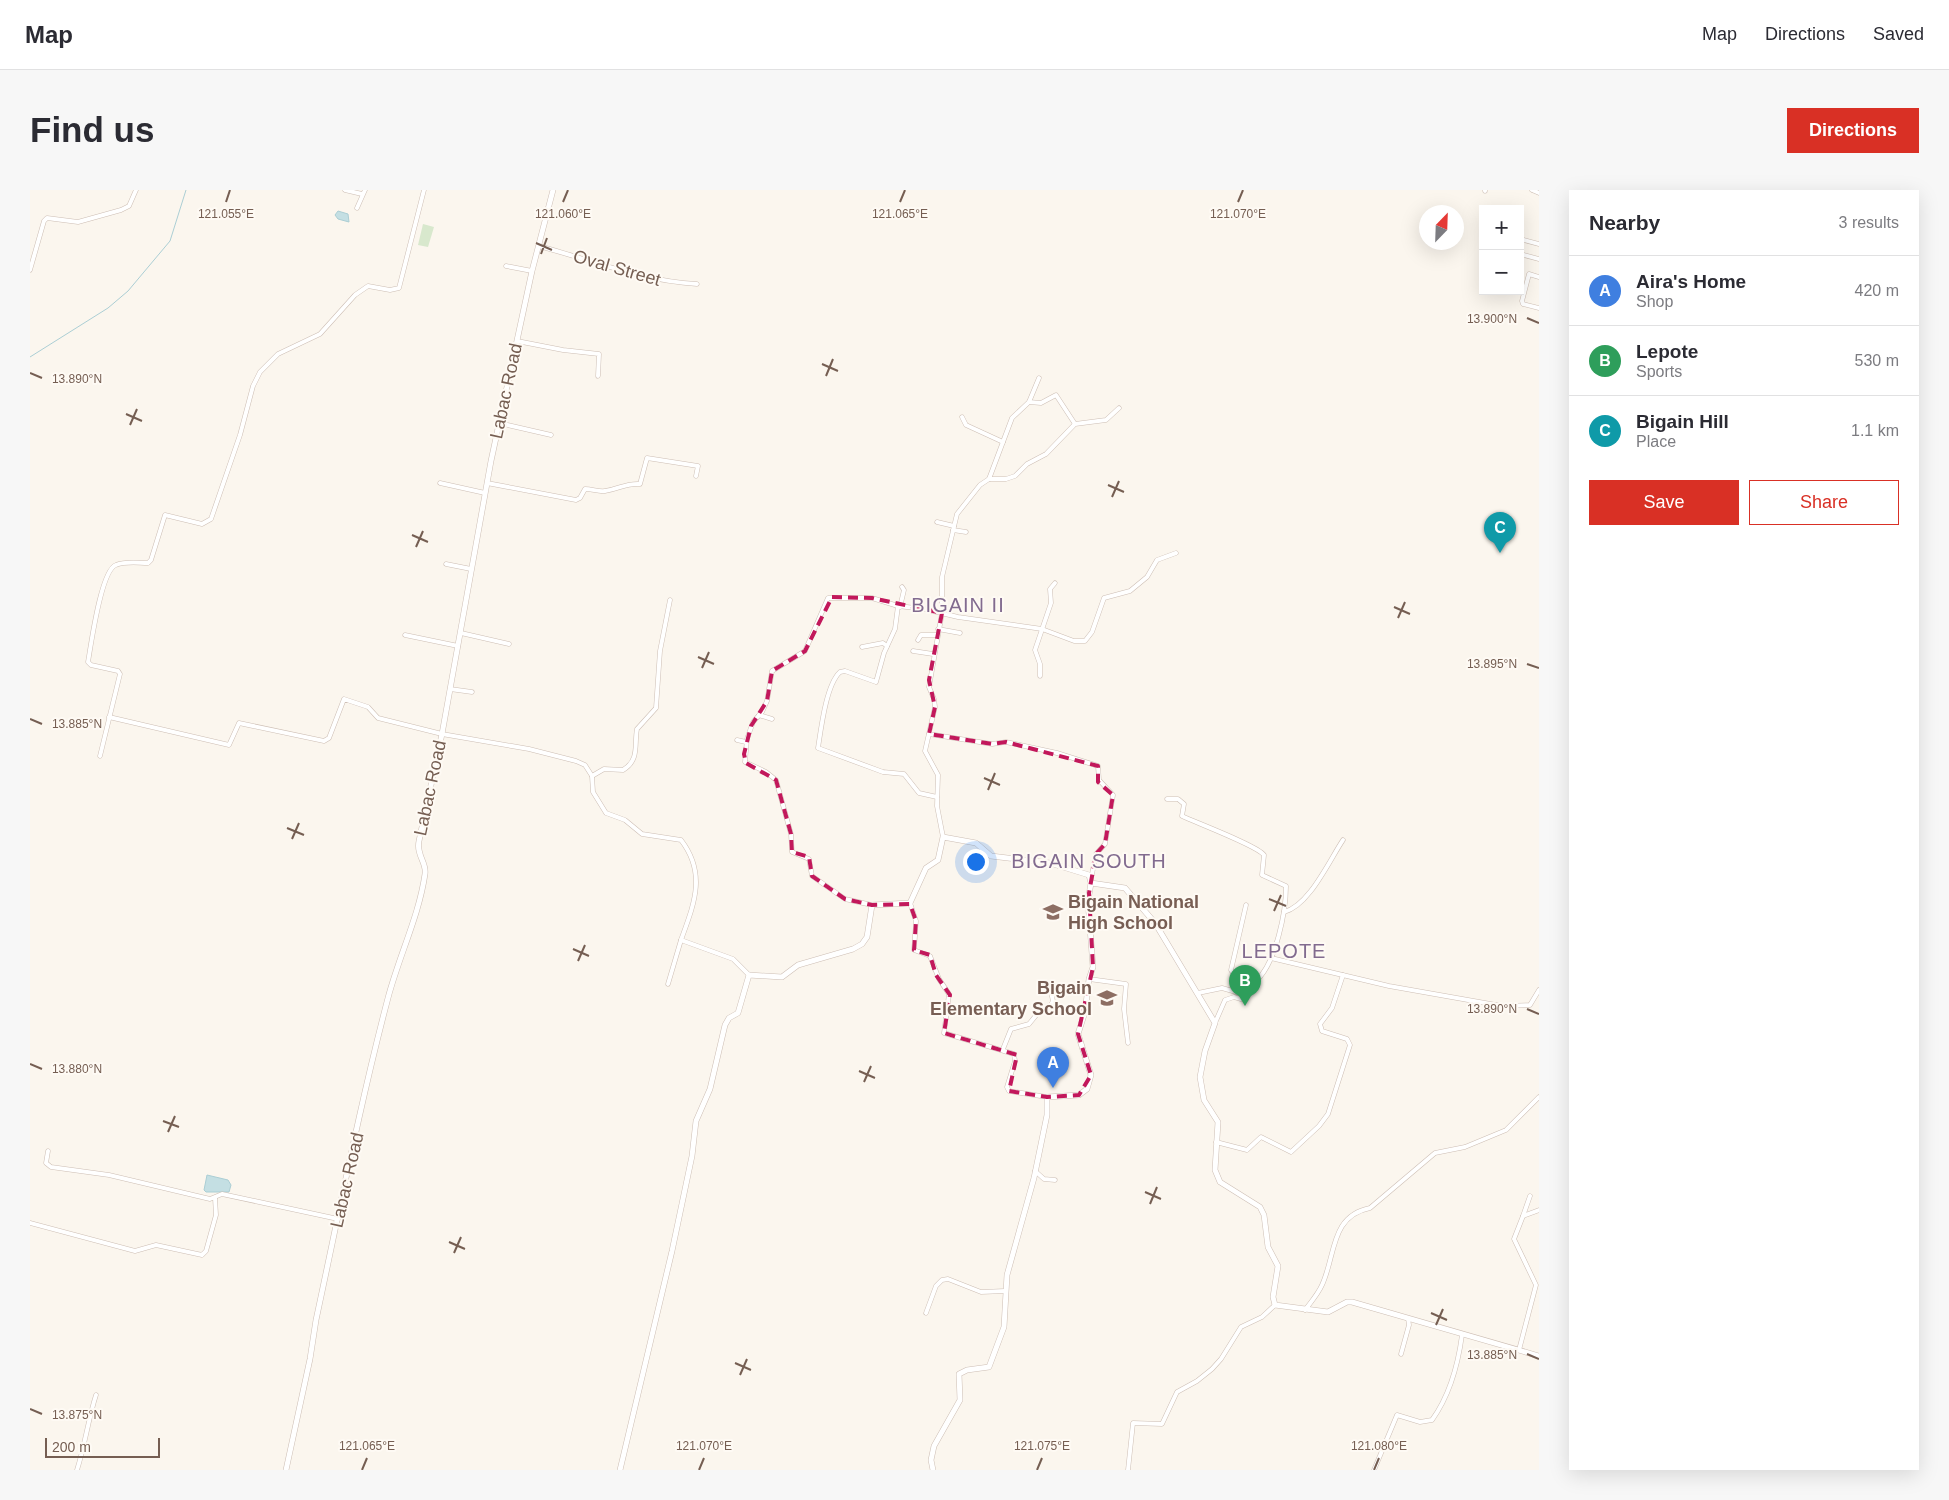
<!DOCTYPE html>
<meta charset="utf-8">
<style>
body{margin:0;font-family:Arial,sans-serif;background:#f7f7f7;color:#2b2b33}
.controls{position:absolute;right:15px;top:15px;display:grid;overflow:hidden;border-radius:0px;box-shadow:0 5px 20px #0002}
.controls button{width:45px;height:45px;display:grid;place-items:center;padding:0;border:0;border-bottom:1px solid #e1e1e2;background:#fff;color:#2b2b33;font:25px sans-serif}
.compass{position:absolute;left:1389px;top:15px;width:45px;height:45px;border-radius:50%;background:#fff;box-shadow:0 5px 20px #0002;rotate:23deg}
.scale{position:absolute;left:15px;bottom:12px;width:115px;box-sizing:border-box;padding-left:5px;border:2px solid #755e52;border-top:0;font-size:14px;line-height:18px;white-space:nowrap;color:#755e52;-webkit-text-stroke:4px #fefaf4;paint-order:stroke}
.you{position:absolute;left:945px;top:671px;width:18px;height:18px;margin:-12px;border:4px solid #fff;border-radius:50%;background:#1a73e8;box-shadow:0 0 0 8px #1a73e833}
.badge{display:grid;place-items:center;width:32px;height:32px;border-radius:50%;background:#d93025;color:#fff;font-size:16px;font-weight:700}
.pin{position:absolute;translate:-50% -41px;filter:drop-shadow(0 1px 2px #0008)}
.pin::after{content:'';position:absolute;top:26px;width:18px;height:15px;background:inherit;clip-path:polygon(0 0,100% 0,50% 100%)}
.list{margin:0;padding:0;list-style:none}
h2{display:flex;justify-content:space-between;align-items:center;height:65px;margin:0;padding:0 20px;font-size:21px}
h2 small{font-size:16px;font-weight:400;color:#7c7c81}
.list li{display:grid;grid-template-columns:32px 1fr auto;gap:15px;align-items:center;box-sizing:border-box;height:70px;padding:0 20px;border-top:1px solid #e1e1e2}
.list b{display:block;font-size:19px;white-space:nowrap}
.list p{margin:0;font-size:16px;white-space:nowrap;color:#7c7c81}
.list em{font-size:16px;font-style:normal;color:#7c7c81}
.actions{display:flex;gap:10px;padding:15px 20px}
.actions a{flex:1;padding:11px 0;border:1px solid #d93025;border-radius:0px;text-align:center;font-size:18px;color:#d93025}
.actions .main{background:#d93025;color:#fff}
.map{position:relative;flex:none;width:1509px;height:1280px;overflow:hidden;border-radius:0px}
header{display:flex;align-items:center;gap:30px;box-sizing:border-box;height:70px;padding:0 25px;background:#fff;border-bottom:1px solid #e1e1e2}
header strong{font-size:24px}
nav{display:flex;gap:28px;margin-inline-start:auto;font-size:18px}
.intro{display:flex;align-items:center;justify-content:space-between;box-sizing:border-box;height:120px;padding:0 30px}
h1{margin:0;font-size:35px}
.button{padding:12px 22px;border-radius:0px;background:#d93025;color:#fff;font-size:18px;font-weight:700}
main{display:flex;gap:30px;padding:0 30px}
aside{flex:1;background:#fff;border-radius:0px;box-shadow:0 5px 20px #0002}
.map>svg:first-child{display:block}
</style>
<header>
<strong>Map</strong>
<nav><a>Map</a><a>Directions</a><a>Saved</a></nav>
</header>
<div class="intro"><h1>Find us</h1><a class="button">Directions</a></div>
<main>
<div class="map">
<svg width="1509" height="1280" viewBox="0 0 1509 1280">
<rect width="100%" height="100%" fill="#fbf6ee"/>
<path fill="#d8e8cd" d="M393 34 404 37 398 57 388 55Z"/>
<g fill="#c4dfe3" stroke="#abced4">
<path d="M308 21 318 24 319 32 308 29 305 25Z"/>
<path d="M177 985 198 990 201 995 199 1002H176L174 1000Z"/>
</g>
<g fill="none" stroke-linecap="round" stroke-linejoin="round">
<path stroke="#abced4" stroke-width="1" d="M0 167 78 118 98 101 140 51 156 0"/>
<defs>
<g id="minor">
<path d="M315 0 332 4"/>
<path d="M1455 0V1"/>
<path d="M1502 0 1509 3"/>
<path d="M327 18 335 0"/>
<path d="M1490 49 1509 54"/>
<path d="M509 56C561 70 612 91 667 94"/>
<path d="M1490 64 1509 69"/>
<path d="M476 76 502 81"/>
<path d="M0 80 14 31 17 28 48 32 91 20 99 16 106 0"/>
<path d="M1509 87 1499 84 1492 111 1493 114 1509 118"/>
<path d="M487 151 533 160 569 164 568 186"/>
<path d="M999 212 1011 213 1026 205 1045 234"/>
<path d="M932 227 936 235 973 252"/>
<path d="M469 233 521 245"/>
<path d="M959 289 982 228 999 212 1009 188"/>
<path d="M410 293 455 303"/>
<path d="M457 293 546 310 550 308 555 299C562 299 569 302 575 301 590 299 595 293 610 294L617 268 668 276 666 286"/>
<path d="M907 332 924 336"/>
<path d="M923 340 936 342"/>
<path d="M416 374 441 379"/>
<path d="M868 416 865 439 854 463 846 492 815 481 810 482C796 495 791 539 788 558L853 582 874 584 889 603 907 607"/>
<path d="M870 417 874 400 872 397"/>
<path d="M908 439 930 443"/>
<path d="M431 443 479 454"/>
<path d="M375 445 428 456"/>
<path d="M888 450 891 445H906"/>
<path d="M832 457 853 453 857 456"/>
<path d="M883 461 903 464"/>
<path d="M1010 486V474L1005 460 1021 413 1020 399 1025 393"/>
<path d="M420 499 442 502"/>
<path d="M729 525 742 529"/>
<path d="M79 527 199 555 209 533 294 551 299 548 314 509 338 517 348 528 412 544 499 559 546 571 555 575 562 586 563 602 576 623 595 630 612 644 651 650C677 684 664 714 651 750L703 769 719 785"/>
<path d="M899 544 962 554 976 552 1027 563 1068 576 1069 590 1083 605 1075 654 1066 664 1061 689"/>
<path d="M707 550 716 552"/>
<path d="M70 566 90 484 88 481 61 475 58 472C61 455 71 380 86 375 95 371 108 373 118 373L121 370 135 325 172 334 181 329 210 245 223 196 230 182 248 164 290 144 325 105 338 96 360 100 369 98 394 0"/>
<path d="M562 586 574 579 593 580C610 570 604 554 607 539L626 518 630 461 640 410"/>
<path d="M1137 609H1148L1154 614 1152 626C1167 633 1228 656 1234 665L1232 685 1256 696C1256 722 1246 772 1227 790L1219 791 1211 809 1204 807 1195 810 1185 833"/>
<path d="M913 647 907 616 908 585 895 561 905 517 904 509 899 497 912 423V387L927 324 950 295 959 289H976L985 286 997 274 1016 264 1045 234 1076 230 1089 218"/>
<path d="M880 713 886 731 884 760 900 766 909 789 919 804 914 843 984 864 985 871 977 897 979 901 1017 907"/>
<path d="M842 715 815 709 782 686 779 669 762 662 761 644 746 590 736 582 715 572 717 549 723 532 732 522 737 511 742 481 775 461 798 408H842L868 416 894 419 928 427 1012 439 1044 451H1055L1062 442 1074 408 1100 401 1117 387 1127 370 1146 363"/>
<path d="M1216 715 1201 780 1203 783 1219 791"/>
<path d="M1254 722C1279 716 1299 671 1313 650"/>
<path d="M1241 768 1359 796 1472 816 1500 815 1509 800"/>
<path d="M1059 789 1096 794 1094 819 1098 853"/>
<path d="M638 794 651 750"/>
<path d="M1168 803 1192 798 1213 804"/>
<path d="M973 859 981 839 999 834 1012 818 1021 815 1023 811 1021 802"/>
<path d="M1186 952 1217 960 1231 947 1261 962 1289 936 1298 924 1320 855 1317 849 1292 841 1290 834 1302 818 1313 785"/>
<path d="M18 961 16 973 21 977 79 985 180 1009 192 1004 308 1029"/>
<path d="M1005 981 1014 989 1025 990"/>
<path d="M1493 1026 1500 1006"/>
<path d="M0 1033 105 1061 126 1055 172 1065 176 1061 186 1025 185 1008"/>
<path d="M1275 1120C1281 1112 1288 1104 1292 1095 1306 1065 1300 1026 1340 1018L1405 963 1435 957 1476 940 1509 907"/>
<path d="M896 1123 906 1096 912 1090 918 1089 951 1102 975 1101"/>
<path d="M1489 1160 1506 1095 1484 1049 1493 1026 1509 1020"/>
<path d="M1371 1164 1379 1135 1378 1128"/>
<path d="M47 1280C55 1255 58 1230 66 1205"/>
<path d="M1098 1280 1103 1233 1132 1234 1147 1202 1167 1191 1182 1179 1191 1169 1211 1137 1232 1127 1245 1115"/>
<path d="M1344 1280 1367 1225 1390 1232 1402 1230C1420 1205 1428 1175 1432 1145"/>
</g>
<g id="tertiary">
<path d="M256 1280 280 1169 286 1130C309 1023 330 914 358 808 369 766 389 726 395 684 397 673 386 665 389 651L412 544 461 271 502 81 523 0"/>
<path d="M590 1280 642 1061 662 966 666 931 680 899 695 835 699 828 708 823 719 785 752 787 768 775 823 759 832 754 837 747 842 715 880 713 896 678 908 670 913 647 946 653 961 666 1020 673 1059 685 1061 693 1095 698 1125 733 1185 833 1175 861 1170 887 1174 910 1188 932 1185 980 1190 992 1230 1017 1234 1025 1238 1057 1248 1076 1243 1107 1245 1115 1298 1122 1317 1112H1322L1509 1166"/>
<path d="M903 1280 901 1270 904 1256 930 1210 929 1184 937 1180 959 1177 974 1137 977 1085 1004 988 1017 925V907L1049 905 1057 899 1061 885 1048 844 1055 822 1059 789 1063 777 1058 711 1061 693"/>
</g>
</defs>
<use href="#minor" stroke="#cdbeb4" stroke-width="5"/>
<use href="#tertiary" stroke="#cdbeb4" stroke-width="6"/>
<use href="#minor" stroke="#fff" stroke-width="4"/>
<use href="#tertiary" stroke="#fff" stroke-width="5"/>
</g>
<path fill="none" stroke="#c2185b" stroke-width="4" stroke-dasharray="10 6" stroke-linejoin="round" d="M802 407 842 408 912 423 899 490 905 517 899 544 962 554 976 552 1068 576V592L1083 605 1075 654 1066 664 1059 703 1063 777 1048 844 1061 885 1049 905 1017 907 979 901 987 865 914 843 920 805 906 785 900 765 884 760 886 731 880 714 842 715 815 709 782 686 779 667 762 662 761 644 746 590 716 573 714 564 721 536 737 511 742 481 775 461Z"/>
<path fill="none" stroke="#755e52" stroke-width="2" d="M196 12 200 0M533 12 538 0M870 12 875 0M1208 12 1213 0M506 53 522 60M511 64 517 48M1497 128 1509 133M792 174 808 181M0 183 12 188M796 186 803 169M96 224 112 231M100 235 107 219M1078 295 1094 302M1082 307 1089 291M382 345 398 352M386 357 393 341M1364 417 1380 424M1368 428 1375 412M668 467 684 474M1497 474 1509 478M672 478 679 462M0 529 12 534M954 588 970 595M958 600 965 583M257 638 274 645M262 649 269 633M1239 709 1256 716M1244 721 1251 705M543 759 559 766M548 771 555 755M1497 819 1509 824M0 874 12 879M829 881 845 888M834 892 841 876M133 931 149 937M138 942 145 926M1115 1002 1131 1009M1120 1014 1127 997M419 1052 435 1059M424 1063 431 1047M1401 1123 1417 1130M1406 1135 1413 1119M1497 1164 1509 1169M705 1173 721 1180M710 1185 717 1169M0 1219 12 1224M332 1280 337 1268M669 1280 674 1268M1007 1280 1012 1268M1344 1280 1349 1268"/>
<defs>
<symbol id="school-bare" viewBox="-9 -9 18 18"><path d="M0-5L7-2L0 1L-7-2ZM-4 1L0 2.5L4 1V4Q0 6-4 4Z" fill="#8d6e63" stroke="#fefaf4" stroke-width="2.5" paint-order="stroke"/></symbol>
</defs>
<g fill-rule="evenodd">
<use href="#school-bare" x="1009" y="708" width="28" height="28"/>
<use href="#school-bare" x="1063" y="794" width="28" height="28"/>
</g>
<g text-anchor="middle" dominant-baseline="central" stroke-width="4" stroke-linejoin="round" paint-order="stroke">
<g font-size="18" fill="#755e52" stroke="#fefaf4">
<text transform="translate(587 78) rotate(16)">Oval Street</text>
<text transform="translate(476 201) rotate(-78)">Labac Road</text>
<text transform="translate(400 598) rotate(-78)">Labac Road</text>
<text transform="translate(317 990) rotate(-77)">Labac Road</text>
</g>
<g font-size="18" font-weight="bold" fill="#785e54" stroke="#fefaf4" text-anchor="start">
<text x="1038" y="712">Bigain National<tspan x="1038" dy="21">High School</tspan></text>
<text x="1062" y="798" text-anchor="end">Bigain<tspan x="1062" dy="21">Elementary School</tspan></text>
</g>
<g font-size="20" letter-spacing="1" fill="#826b8f" stroke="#fefaf4">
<text x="928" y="415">BIGAIN II</text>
<text x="1059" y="671">BIGAIN SOUTH</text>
<text x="1254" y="761">LEPOTE</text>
</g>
</g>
<g font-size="12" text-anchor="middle" fill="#755e52" stroke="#fefaf4" stroke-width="4" stroke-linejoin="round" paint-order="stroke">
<text x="196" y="28">121.055°E</text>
<text x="533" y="28">121.060°E</text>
<text x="870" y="28">121.065°E</text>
<text x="1208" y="28">121.070°E</text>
<text x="1462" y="133">13.900°N</text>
<text x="47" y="193">13.890°N</text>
<text x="1462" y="478">13.895°N</text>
<text x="47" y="538">13.885°N</text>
<text x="1462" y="823">13.890°N</text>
<text x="47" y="883">13.880°N</text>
<text x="1462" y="1169">13.885°N</text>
<text x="47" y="1229">13.875°N</text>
<text x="337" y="1260">121.065°E</text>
<text x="674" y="1260">121.070°E</text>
<text x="1012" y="1260">121.075°E</text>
<text x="1349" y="1260">121.080°E</text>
</g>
</svg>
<div class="controls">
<button>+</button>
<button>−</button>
</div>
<svg class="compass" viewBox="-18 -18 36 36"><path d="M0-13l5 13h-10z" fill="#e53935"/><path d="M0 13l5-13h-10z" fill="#7c7c81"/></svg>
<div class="scale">200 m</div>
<div class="you"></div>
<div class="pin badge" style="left:1023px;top:898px;background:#3f7fe0">A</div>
<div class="pin badge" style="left:1215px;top:816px;background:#2e9e5b">B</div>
<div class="pin badge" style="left:1470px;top:363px;background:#0f9aa8">C</div>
</div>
<aside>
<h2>Nearby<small>3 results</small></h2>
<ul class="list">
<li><span class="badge" style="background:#3f7fe0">A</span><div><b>Aira's Home</b><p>Shop</p></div><em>420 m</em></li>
<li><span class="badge" style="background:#2e9e5b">B</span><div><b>Lepote</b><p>Sports</p></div><em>530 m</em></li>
<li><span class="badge" style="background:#0f9aa8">C</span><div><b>Bigain Hill</b><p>Place</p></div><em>1.1 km</em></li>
</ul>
<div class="actions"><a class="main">Save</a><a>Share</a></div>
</aside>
</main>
